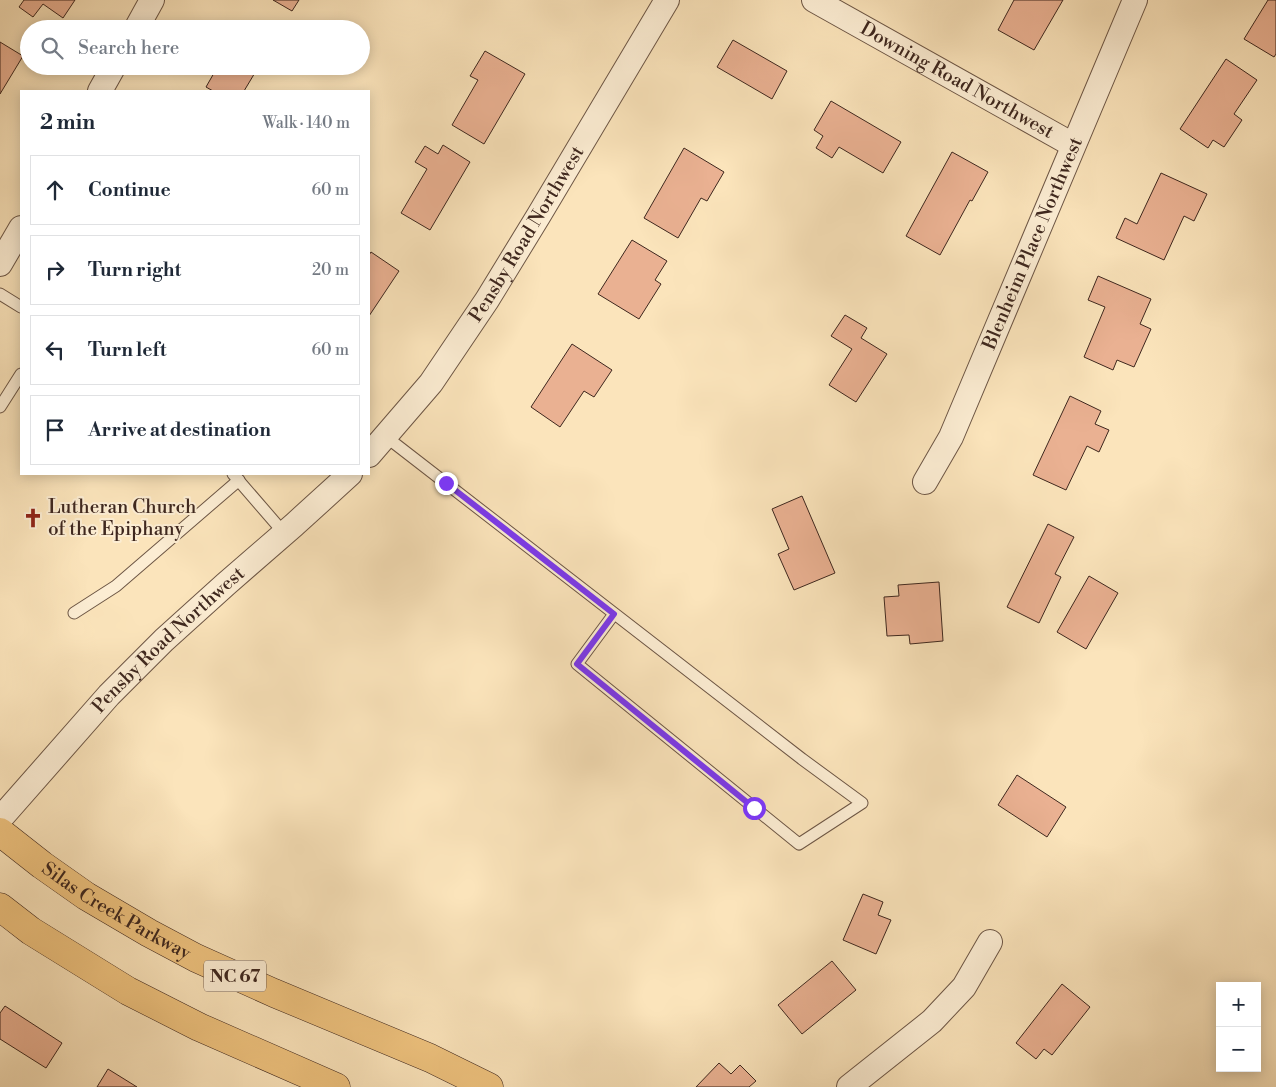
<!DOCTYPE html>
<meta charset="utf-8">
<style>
body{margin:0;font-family:"Libre Bodoni",serif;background:#f2f2f3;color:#1f2937}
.controls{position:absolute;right:15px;bottom:15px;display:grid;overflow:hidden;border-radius:0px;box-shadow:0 2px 12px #0003}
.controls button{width:45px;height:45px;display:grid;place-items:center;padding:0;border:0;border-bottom:1px solid #e0e1e3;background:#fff;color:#1f2937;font:25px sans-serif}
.stop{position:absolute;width:15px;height:15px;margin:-11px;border:4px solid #7c3aed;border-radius:50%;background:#fff}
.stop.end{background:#7c3aed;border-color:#fff;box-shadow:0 1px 5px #0008}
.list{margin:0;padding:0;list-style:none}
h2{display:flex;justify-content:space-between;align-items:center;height:65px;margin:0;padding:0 20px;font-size:21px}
h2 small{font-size:16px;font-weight:400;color:#747a83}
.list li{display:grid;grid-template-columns:32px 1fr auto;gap:15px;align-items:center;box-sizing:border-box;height:70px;margin:0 10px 10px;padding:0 10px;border:1px solid #e0e1e3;border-radius:0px}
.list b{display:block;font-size:19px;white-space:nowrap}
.list em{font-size:16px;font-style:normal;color:#747a83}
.icon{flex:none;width:28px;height:28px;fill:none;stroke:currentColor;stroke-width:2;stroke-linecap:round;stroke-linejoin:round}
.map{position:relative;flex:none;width:1276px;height:1087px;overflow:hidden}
.search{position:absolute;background:#fff;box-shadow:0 2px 12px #0003;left:20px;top:20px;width:350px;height:55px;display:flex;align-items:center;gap:12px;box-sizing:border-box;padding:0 18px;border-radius:28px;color:#747a83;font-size:19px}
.panel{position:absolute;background:#fff;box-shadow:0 2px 12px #0003;left:20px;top:90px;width:350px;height:385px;border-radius:0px}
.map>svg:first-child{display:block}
</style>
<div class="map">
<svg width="1276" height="1087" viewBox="0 0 1276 1087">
<rect width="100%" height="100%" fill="#fbe4bb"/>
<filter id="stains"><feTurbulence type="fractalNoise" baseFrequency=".004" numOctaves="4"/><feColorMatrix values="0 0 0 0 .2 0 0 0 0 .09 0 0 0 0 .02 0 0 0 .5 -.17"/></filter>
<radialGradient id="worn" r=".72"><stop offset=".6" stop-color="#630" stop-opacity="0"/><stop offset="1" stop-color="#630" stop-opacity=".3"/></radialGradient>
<g fill="#eab192" stroke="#3e271e">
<path d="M24 0H75L63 18 43 4 33 17 19 7Z"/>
<path d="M273 0H299L292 11Z"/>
<path d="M1014 0H1063L1034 50 998 30Z"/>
<path d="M1268 0H1276V54L1274 57 1244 39Z"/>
<path d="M733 40 787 71 772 99 717 67Z"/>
<path d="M0 42 23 56 0 94Z"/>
<path d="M485 51 525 74 484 144 452 125 478 80 470 76Z"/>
<path d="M1226 59 1257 80 1234 114 1242 120 1224 147 1213 140 1208 148 1180 129Z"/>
<path d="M218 66H259L244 91H213L206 87Z"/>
<path d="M831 101 901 142 883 173 839 147 832 158 816 148 823 136 814 130Z"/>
<path d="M443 145 470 162 430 230 401 213 427 169 415 162 425 146 438 154Z"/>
<path d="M684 148 724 172 707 201 701 198 678 238 644 218Z"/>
<path d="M952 152 988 172 972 201 970 200 940 255 906 236Z"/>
<path d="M1161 173 1207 194 1194 221 1184 216 1164 260 1116 238 1125 218 1137 224Z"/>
<path d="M632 240 667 261 655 280 661 284 639 319 598 294Z"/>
<path d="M371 252 399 271 369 316V255Z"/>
<path d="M1098 276 1151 299 1140 324 1151 329 1134 367 1117 360 1113 370 1084 357 1105 307 1088 300Z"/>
<path d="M845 315 867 328 861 338 887 354 856 402 829 385 852 349 831 336Z"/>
<path d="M572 344 612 370 594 397 584 391 560 427 531 407Z"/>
<path d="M1070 396 1101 411 1095 424 1109 430 1099 452 1087 446 1066 490 1033 475Z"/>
<path d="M802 496 835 573 794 590 778 554 789 549 772 509Z"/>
<path d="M1048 524 1074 537 1055 574 1061 577 1039 623 1007 607Z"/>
<path d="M1089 576 1118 593 1086 649 1057 632Z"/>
<path d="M939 582 943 641 910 644 909 635 887 636 884 597 899 596 898 585Z"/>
<path d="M1017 775 1066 807 1047 837 998 805Z"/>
<path d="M863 894 883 902 878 915 891 920 876 954 843 940Z"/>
<path d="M832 961 856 990 802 1034 778 1005Z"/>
<path d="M1062 984 1090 1007 1052 1055 1044 1049 1036 1059 1016 1043Z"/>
<path d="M5 1006 62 1043 46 1068 0 1039V1013Z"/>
<path d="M719 1063 731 1074 740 1065 756 1081 749 1087H696Z"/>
<path d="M108 1069 137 1087H97Z"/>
</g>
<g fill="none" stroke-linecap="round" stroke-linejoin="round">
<defs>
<g id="service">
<path d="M0 294 21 307"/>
<path d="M0 407 21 374"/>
<path d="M385 436 802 759 862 803 799 844 577 664 614 614"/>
<path d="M233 474 284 533"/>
<path d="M74 613 116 586 239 480"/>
</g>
<g id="minor">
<path id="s1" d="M814 0 1073 145"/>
<path d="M136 29 152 0"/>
<path d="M100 91 114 66"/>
<path d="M0 264 21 228"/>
<path id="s2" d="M369 455 431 383 487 300 539 215 667 0"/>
<path id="s3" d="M925 482 951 437 1135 0"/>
<path id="s4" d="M0 819 109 695 164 640 226 584 294 525 350 474"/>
<path d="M849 1087 932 1021 964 987 990 942"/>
</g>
<g id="primary">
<path id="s5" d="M0 832 42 865 86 896 149 933 196 958 274 993 430 1058 489 1087"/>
<path d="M0 907 31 931 128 991 199 1027 336 1087"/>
</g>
</defs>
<use href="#service" stroke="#6d5645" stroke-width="13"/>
<use href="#minor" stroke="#6d5645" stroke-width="26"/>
<use href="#primary" stroke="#3e271e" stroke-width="29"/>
<use href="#service" stroke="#fcedd3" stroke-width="11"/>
<use href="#minor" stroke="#fcedd3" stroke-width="24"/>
<use href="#primary" stroke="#eec27e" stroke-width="28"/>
</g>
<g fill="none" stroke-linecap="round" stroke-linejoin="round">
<path stroke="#7c3aed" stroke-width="6" d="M446 483 614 614 577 664 754 808"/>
</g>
<defs>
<symbol id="church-bare" viewBox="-9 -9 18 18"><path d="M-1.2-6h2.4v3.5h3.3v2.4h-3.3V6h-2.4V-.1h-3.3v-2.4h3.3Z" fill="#8f2418" stroke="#fcedd3" stroke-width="2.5" paint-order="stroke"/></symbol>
</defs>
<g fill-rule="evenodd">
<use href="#church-bare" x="19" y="504" width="28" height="28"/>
</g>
<g text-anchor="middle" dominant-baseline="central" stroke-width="4" stroke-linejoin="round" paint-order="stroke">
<rect fill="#fcedd3" stroke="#776254" stroke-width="1" x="204" y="960.5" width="62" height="31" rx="4"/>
<g font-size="18" font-weight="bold" fill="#3e271e">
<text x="235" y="976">NC 67</text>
</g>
<g font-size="19" fill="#3e271e" stroke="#fcedd3">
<text stroke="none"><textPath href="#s1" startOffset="164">Downing Road Northwest</textPath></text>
<text stroke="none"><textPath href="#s2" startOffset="272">Pensby Road Northwest</textPath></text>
<text stroke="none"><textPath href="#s3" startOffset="262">Blenheim Place Northwest</textPath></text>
<text stroke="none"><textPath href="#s4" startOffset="246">Pensby Road Northwest</textPath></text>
<text stroke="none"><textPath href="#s5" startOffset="141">Silas Creek Parkway</textPath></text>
</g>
<g font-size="19" fill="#3e271e" stroke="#fcedd3" text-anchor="start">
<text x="48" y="507">Lutheran Church<tspan x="48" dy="22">of the Epiphany</tspan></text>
</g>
</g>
<rect width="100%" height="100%" filter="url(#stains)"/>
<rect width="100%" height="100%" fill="url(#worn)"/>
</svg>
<div class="controls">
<button>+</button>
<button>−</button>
</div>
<div class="stop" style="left:754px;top:808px"></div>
<div class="stop end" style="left:446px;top:483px"></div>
<div class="search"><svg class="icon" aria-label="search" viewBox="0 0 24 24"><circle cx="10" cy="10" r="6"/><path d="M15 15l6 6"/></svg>Search here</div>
<section class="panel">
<h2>2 min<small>Walk · 140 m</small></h2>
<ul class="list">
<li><svg class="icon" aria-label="ahead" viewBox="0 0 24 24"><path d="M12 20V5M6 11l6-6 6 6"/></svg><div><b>Continue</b></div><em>60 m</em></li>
<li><svg class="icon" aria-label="right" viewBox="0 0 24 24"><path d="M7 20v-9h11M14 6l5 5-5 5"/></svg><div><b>Turn right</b></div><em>20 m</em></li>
<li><svg class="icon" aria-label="left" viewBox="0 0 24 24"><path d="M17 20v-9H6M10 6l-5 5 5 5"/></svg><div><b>Turn left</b></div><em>60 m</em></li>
<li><svg class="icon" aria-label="arrive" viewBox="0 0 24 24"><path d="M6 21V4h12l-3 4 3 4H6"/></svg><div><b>Arrive at destination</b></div></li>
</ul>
</section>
</div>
